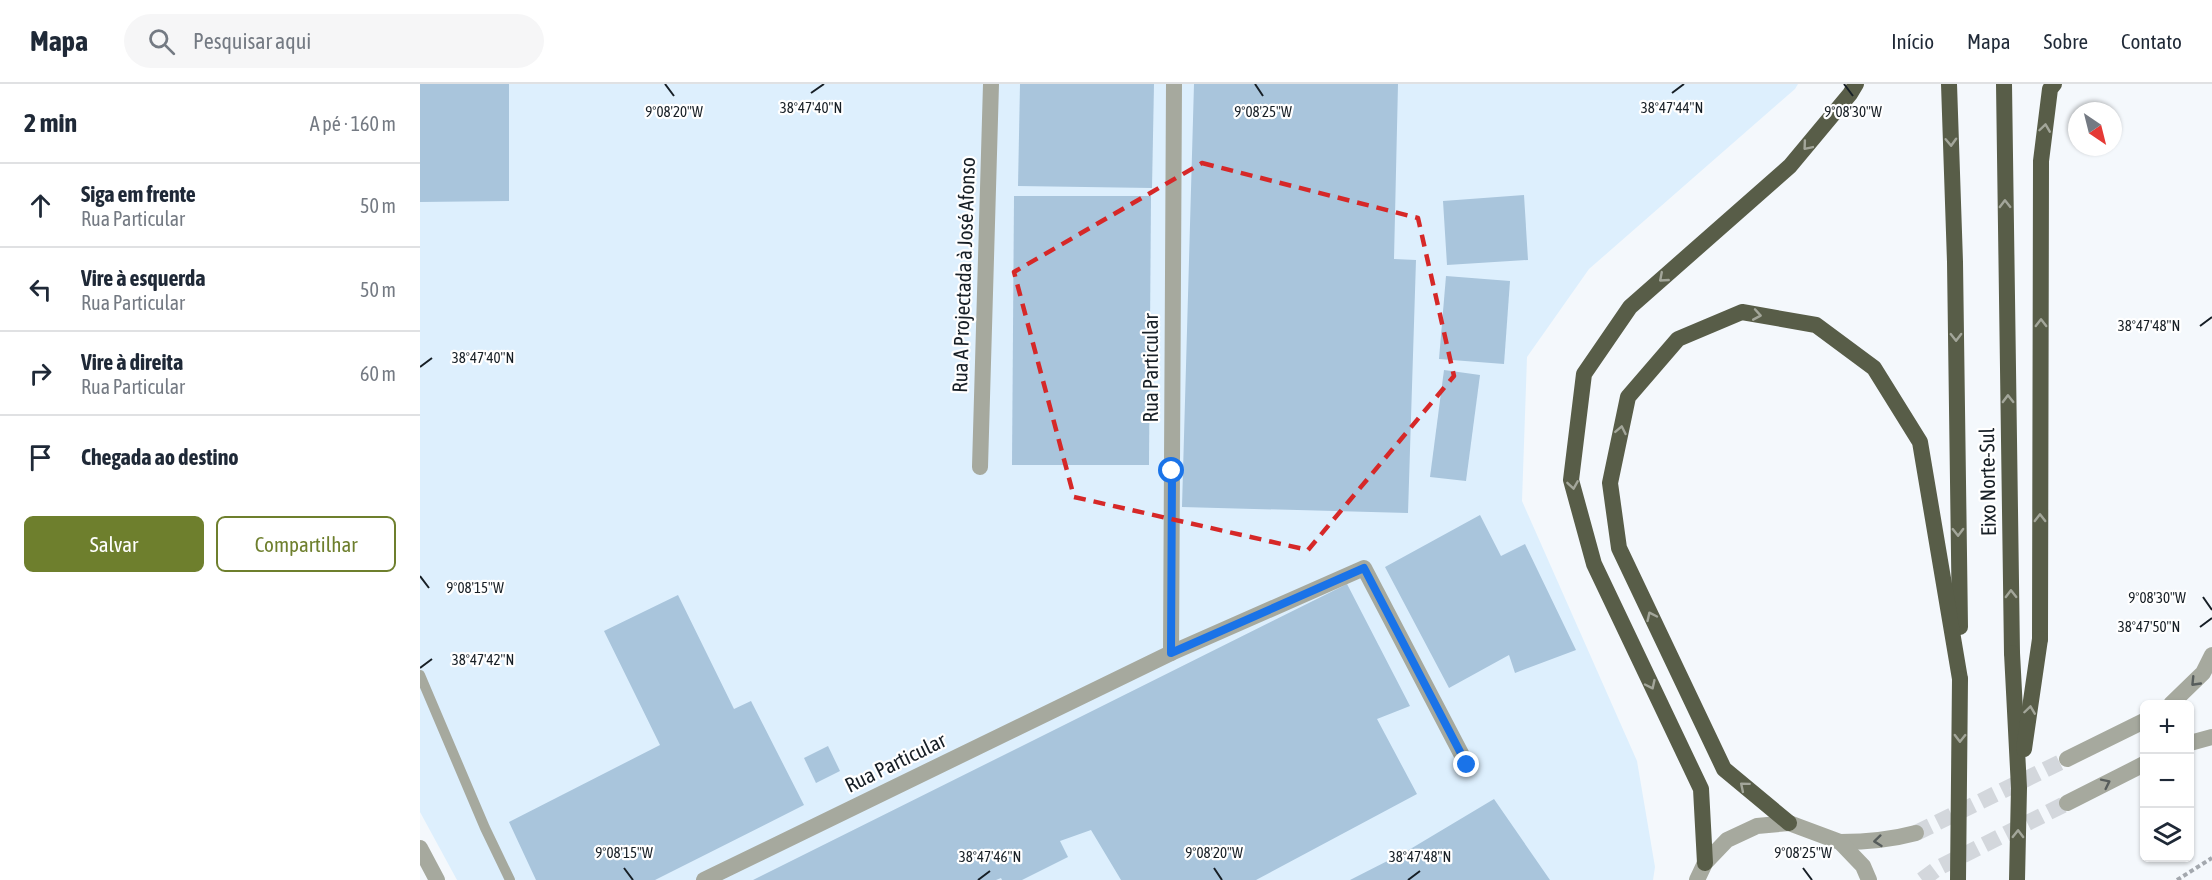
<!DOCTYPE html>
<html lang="pt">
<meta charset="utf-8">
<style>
body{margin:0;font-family:"Asap Condensed",sans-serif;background:#f6f6f7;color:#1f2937}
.controls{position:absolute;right:18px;bottom:18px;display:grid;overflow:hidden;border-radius:9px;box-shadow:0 2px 4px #0004}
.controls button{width:54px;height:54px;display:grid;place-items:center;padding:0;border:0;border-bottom:2px solid #e0e1e3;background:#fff;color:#1f2937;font:30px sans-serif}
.compass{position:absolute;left:1648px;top:18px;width:54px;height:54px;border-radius:50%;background:#fff;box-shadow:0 2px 4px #0004;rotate:145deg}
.stop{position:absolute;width:18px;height:18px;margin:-14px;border:4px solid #1a73e8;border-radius:50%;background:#fff}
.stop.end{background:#1a73e8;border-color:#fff;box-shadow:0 2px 6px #0008}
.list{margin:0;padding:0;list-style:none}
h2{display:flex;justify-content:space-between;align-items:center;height:78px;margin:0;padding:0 24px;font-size:26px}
h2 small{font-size:20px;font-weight:400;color:#747a83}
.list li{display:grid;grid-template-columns:39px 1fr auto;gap:18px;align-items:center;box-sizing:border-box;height:84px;padding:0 24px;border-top:2px solid #e0e1e3}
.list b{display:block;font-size:22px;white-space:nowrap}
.list p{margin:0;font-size:20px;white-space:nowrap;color:#747a83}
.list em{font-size:20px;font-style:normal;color:#747a83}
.actions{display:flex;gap:12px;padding:18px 24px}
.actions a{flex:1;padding:14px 0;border:2px solid #6e7f2d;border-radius:9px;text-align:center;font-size:21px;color:#6e7f2d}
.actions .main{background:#6e7f2d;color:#fff}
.icon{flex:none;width:33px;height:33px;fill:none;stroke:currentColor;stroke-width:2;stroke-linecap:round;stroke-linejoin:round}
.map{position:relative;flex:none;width:1792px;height:796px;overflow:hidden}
header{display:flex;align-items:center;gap:36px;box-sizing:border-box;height:84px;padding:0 30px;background:#fff;border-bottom:2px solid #e0e1e3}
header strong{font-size:28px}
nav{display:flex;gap:33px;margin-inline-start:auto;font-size:21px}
.search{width:420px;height:54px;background:#f6f6f7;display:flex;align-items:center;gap:15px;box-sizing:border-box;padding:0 21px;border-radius:33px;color:#747a83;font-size:22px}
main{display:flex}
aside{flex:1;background:#fff}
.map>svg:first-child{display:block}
</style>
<header>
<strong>Mapa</strong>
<div class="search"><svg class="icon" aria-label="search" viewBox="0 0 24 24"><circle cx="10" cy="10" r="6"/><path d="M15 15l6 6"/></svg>Pesquisar aqui</div>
<nav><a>Início</a><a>Mapa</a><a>Sobre</a><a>Contato</a></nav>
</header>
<main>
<aside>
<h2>2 min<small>A pé · 160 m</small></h2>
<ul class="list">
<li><svg class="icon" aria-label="ahead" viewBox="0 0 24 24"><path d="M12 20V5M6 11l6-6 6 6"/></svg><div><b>Siga em frente</b><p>Rua Particular</p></div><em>50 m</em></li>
<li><svg class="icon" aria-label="left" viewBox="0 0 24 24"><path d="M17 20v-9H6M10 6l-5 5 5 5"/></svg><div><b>Vire à esquerda</b><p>Rua Particular</p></div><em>50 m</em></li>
<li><svg class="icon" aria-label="right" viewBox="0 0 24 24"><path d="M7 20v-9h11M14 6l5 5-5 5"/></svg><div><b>Vire à direita</b><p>Rua Particular</p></div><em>60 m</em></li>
<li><svg class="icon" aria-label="arrive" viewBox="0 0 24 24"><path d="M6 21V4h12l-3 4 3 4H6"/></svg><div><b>Chegada ao destino</b></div></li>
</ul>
<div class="actions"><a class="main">Salvar</a><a>Compartilhar</a></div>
</aside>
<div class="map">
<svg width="1792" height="796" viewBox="0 0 1792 796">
<rect width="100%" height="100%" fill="#f4f8fc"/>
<path fill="#ddeffd" d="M0 0H1378L1375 5 1169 185 1107 273 1102 417 1217 677 1235 783 1233 796H37L0 728Z"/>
<g fill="#a9c5dc">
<path d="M0 0H89V117L0 118Z"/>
<path d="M600 0H734L732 104 598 102Z"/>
<path d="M774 0H978L974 175 996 176 988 429 762 423Z"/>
<path d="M1104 111 1108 176 1027 181 1023 117Z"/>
<path d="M594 112H731L729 381H592Z"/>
<path d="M1026 192 1090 197 1084 280 1019 275Z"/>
<path d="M1024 286 1060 291 1046 397 1010 393Z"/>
<path d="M1060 431 1081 472 1105 460 1156 566 1095 589 1089 571 1029 604 965 483Z"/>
<path d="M927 500 990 622 957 635 997 710 836 796H701L671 746 640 757 648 773 602 796H582L581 794 576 796H333Z"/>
<path d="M258 511 314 625 331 617 384 721 235 796H116L89 738 240 661 184 547Z"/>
<path d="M408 662 420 687 396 699 384 674Z"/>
<path d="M1074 715 1130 796H930L987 767Z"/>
</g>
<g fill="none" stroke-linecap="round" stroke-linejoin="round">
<g stroke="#d3d7dc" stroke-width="16" stroke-dasharray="16 8" stroke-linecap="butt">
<path d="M1496 749 1647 675"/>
<path d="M1502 796 1518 784 1647 719"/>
</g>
<path stroke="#a3a8ae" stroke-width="4" stroke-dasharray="4.5 3" stroke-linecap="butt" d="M1757 796 1792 774"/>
<path stroke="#a6a99e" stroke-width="10" d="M0 591 65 744 90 796"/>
<g stroke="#a6a99e" stroke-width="16">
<path d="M560 383 571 0"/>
<path d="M751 569 754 0"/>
<path d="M284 796 751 569 944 484 1047 681"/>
</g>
<g stroke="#a6a99e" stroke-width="16">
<path d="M1751 620 1783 589 1792 571"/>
<path d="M1770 659 1792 653"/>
<path d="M1647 675 1724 637"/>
<path d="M1647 719 1724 680"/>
<path d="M1420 758C1447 758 1470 756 1496 749"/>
<path d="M0 764 17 796"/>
<path d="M1277 796 1285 779 1307 756 1337 742 1369 739 1420 758 1443 782 1449 796"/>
</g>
<g stroke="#585d48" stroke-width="16">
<path d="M1529 0 1535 178 1540 543"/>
<path d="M1584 0 1592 569"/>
<path d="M1620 555 1621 77 1630 5 1634 0"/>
<path d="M1369 739 1304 685 1199 464 1190 399 1208 313 1258 255 1322 228 1396 241 1454 284 1500 358 1540 595"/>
<path d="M1285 779 1281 705 1174 480 1151 396 1164 290 1210 223 1370 82 1430 10 1436 0"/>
</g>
<g stroke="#585d48" stroke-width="16">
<path d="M1592 569 1599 704 1597 796"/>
<path d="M1604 665 1620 555"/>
<path d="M1538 796 1540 595"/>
</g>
</g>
<defs><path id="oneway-chevron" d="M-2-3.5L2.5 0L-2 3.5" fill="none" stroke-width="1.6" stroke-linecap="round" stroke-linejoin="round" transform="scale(1.5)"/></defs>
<g stroke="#a3a69a">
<use href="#oneway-chevron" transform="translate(1625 44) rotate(-82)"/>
<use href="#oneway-chevron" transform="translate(1531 58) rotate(88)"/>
<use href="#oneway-chevron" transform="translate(1387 62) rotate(130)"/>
<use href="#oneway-chevron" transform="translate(1585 120) rotate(-91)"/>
<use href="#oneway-chevron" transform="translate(1243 194) rotate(139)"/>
<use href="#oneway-chevron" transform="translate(1337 231) rotate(10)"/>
<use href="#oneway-chevron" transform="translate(1621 239) rotate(-90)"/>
<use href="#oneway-chevron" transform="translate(1536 253) rotate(89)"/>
<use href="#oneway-chevron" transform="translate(1588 315) rotate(-91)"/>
<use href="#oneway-chevron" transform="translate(1201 346) rotate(-79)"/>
<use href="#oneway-chevron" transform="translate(1153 401) rotate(81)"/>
<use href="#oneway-chevron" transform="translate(1620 434) rotate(-90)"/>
<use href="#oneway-chevron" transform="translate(1538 448) rotate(89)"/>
<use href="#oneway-chevron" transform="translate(1591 510) rotate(-91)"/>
<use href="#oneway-chevron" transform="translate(1231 532) rotate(-115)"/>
<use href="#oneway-chevron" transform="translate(1231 601) rotate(65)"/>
<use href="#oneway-chevron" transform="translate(1610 626) rotate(-82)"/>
<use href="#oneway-chevron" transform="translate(1540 654) rotate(91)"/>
<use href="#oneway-chevron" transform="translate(1324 702) rotate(-140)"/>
<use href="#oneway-chevron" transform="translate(1598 750) rotate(-89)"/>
</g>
<g stroke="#575d5c">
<use href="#oneway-chevron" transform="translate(1775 598) rotate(134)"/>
<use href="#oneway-chevron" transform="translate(1686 699) rotate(-26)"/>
<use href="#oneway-chevron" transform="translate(1458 757) rotate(174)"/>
</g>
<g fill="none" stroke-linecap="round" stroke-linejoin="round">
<path stroke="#1a73e8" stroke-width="8" d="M752 387 751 569 944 484 1047 681"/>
</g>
<path fill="none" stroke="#d62828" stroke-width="4.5" stroke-dasharray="12 8" stroke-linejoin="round" d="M782 79 998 134 1034 292 888 466 654 413 594 188Z"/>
<path fill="none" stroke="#171f26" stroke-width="2" d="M245 0 254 12M835 0 843 12M1424 0 1433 12M391 9 404 0M1252 9 1264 0M1780 242 1792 233M0 283 12 274M0 492 9 504M1783 513 1792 526M1780 543 1792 534M0 584 12 575M204 784 213 796M794 784 802 796M1383 784 1392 796M558 796 570 787M988 796 1000 787"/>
<g text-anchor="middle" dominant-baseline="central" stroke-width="4.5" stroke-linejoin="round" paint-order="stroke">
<g font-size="21" fill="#171f26" stroke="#fff">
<text transform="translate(543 191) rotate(-88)">Rua A Projectada à José Afonso</text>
<text transform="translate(730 284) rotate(-90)">Rua Particular</text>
<text transform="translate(1567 398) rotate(-91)">Eixo Norte-Sul</text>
<text transform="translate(475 678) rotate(-26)">Rua Particular</text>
</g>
</g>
<g font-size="15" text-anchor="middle" fill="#171f26" stroke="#fff" stroke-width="4.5" stroke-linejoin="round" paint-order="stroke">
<text x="391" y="29">38°47'40"N</text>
<text x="1252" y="29">38°47'44"N</text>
<text x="254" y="33">9°08'20"W</text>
<text x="843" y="33">9°08'25"W</text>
<text x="1433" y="33">9°08'30"W</text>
<text x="1729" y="247">38°47'48"N</text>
<text x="63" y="279">38°47'40"N</text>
<text x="55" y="509">9°08'15"W</text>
<text x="1737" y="519">9°08'30"W</text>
<text x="1729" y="548">38°47'50"N</text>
<text x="63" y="581">38°47'42"N</text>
<text x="204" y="774">9°08'15"W</text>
<text x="794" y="774">9°08'20"W</text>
<text x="1383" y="774">9°08'25"W</text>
<text x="570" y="778">38°47'46"N</text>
<text x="1000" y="778">38°47'48"N</text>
</g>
</svg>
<div class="controls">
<button>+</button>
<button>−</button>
<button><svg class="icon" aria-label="layers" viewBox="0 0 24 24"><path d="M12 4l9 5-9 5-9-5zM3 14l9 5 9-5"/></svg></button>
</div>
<svg class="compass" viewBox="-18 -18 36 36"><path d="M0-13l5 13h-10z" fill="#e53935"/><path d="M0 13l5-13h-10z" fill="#747a83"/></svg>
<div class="stop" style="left:752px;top:387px"></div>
<div class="stop end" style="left:1047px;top:681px"></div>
</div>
</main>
